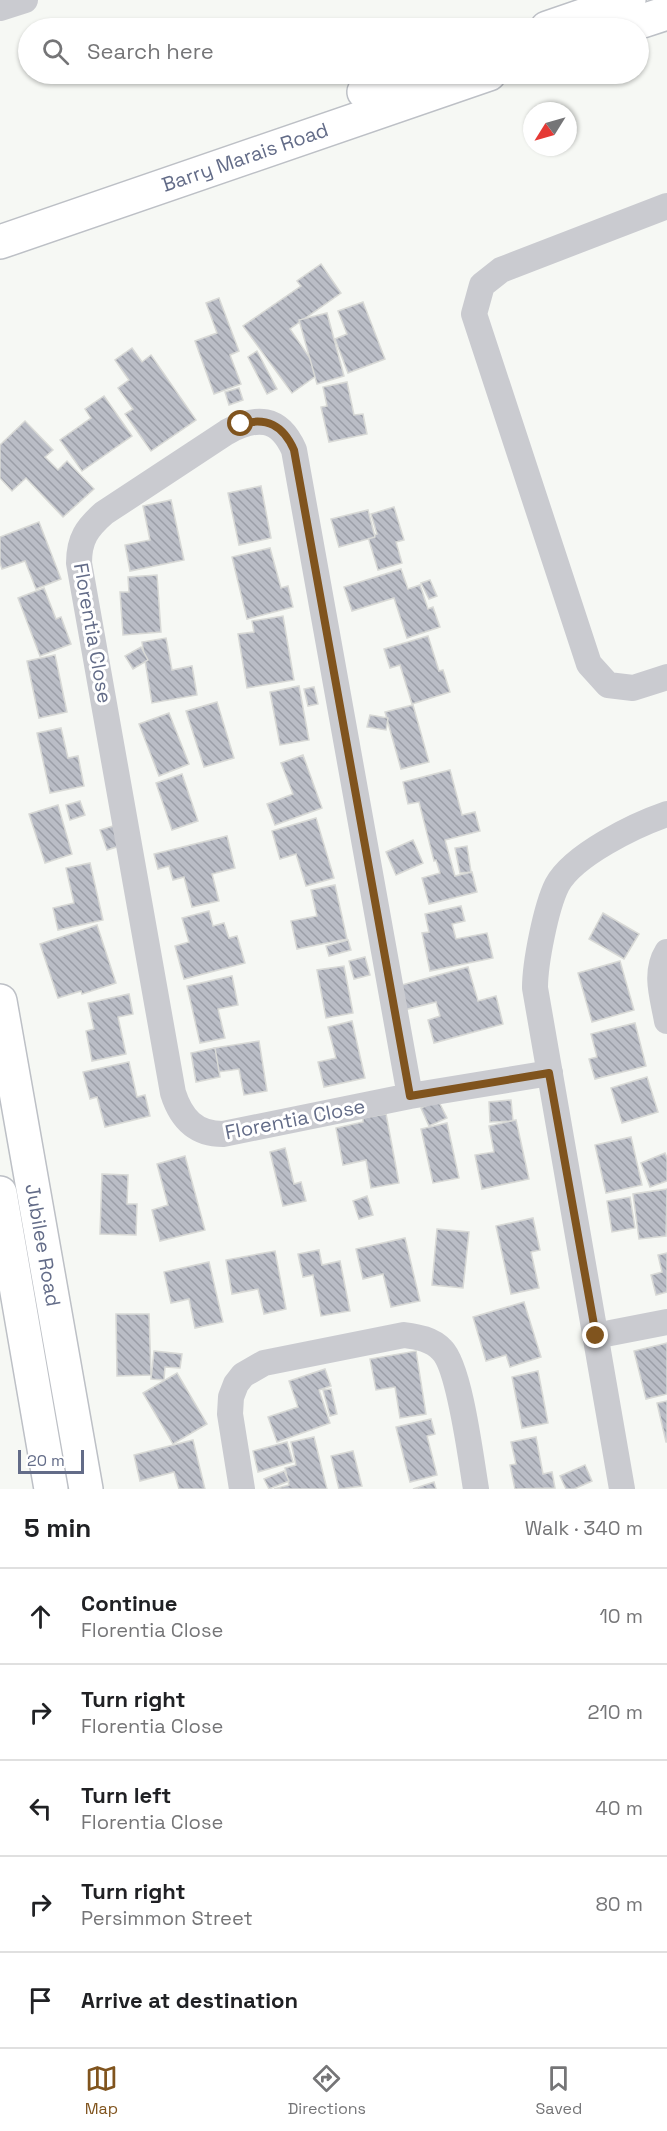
<!DOCTYPE html>
<meta charset="utf-8">
<style>
body{margin:0;font-family:"Space Grotesk",sans-serif;background:#f2f2f2;color:#202124}
.compass{position:absolute;left:523px;top:102px;width:54px;height:54px;border-radius:50%;background:#fff;box-shadow:0 2px 4px #0004;rotate:233deg}
.scale{position:absolute;left:18px;bottom:15px;width:66px;box-sizing:border-box;padding-left:6px;border:3px solid #636c88;border-top:0;font-size:16px;line-height:21px;white-space:nowrap;color:#636c88;-webkit-text-stroke:4px #fff;paint-order:stroke}
.stop{position:absolute;width:18px;height:18px;margin:-14px;border:4px solid #80541e;border-radius:50%;background:#fff}
.stop.end{background:#80541e;border-color:#fff;box-shadow:0 2px 6px #0008}
.list{margin:0;padding:0;list-style:none}
h2{display:flex;justify-content:space-between;align-items:center;height:78px;margin:0;padding:0 24px;font-size:26px}
h2 small{font-size:20px;font-weight:400;color:#757577}
.list li{display:grid;grid-template-columns:39px 1fr auto;gap:18px;align-items:center;box-sizing:border-box;height:96px;padding:0 24px;border-top:2px solid #e0e0e0}
.list b{display:block;font-size:22px;white-space:nowrap}
.list p{margin:0;font-size:20px;white-space:nowrap;color:#757577}
.list em{font-size:20px;font-style:normal;color:#757577}
.icon{flex:none;width:33px;height:33px;fill:none;stroke:currentColor;stroke-width:2;stroke-linecap:round;stroke-linejoin:round}
.map{position:relative;flex:none;width:667px;height:1489px;overflow:hidden}
.search{position:absolute;background:#fff;box-shadow:0 2px 4px #0004;left:18px;right:18px;top:18px;height:66px;display:flex;align-items:center;gap:15px;box-sizing:border-box;padding:0 21px;border-radius:33px;color:#757577;font-size:22px}
.sheet{height:558px;background:#fff}
nav{display:flex;justify-content:space-around;align-items:center;box-sizing:border-box;height:84px;border-top:2px solid #e0e0e0;background:#fff;font-size:16px;color:#757577}
nav a{display:grid;justify-items:center;gap:3px}
nav .on{color:#80541e}
.map>svg:first-child{display:block}
</style>
<div class="map">
<svg width="667" height="1489" viewBox="0 0 667 1489">
<defs>
<pattern id="building-back-hatch" width="6" height="6" patternUnits="userSpaceOnUse" patternTransform="scale(1.5)"><rect width="6" height="6" fill="#babdc6"/><path d="M-1 5l2 2M0 0l6 6M5-1l2 2" fill="none" stroke="#9b9ea7"/></pattern>
</defs>
<rect width="100%" height="100%" fill="#f6f8f4"/>
<g fill="url(#building-back-hatch)" stroke="#d8d9d6" stroke-width="1.5">
<path d="M321 264 341 293 290 329 320 373 292 393 243 326 301 286 297 281Z"/>
<path d="M219 298 239 351 230 355 241 384 214 394 195 341 217 333 206 303Z"/>
<path d="M363 302 385 359 348 373 335 339 347 334 338 311Z"/>
<path d="M327 313 344 376 317 384 299 320Z"/>
<path d="M132 348 142 362 151 355 196 420 151 451 125 414 133 409 118 388 129 380 115 360Z"/>
<path d="M257 351 277 389 267 394 248 357Z"/>
<path d="M347 382 354 415 363 414 367 434 329 442 321 407 327 406 323 387Z"/>
<path d="M239 388 243 400 229 405 225 392Z"/>
<path d="M104 396 132 436 82 471 60 440 91 418 85 409Z"/>
<path d="M25 421 53 450 45 457 58 470 67 461 94 489 63 517 26 478 12 491 0 478V445Z"/>
<path d="M261 486 271 538 239 545 228 493Z"/>
<path d="M171 500 184 560 130 571 125 545 150 540 143 506Z"/>
<path d="M394 507 404 540 396 542 402 563 378 570 368 537 377 534 371 514Z"/>
<path d="M368 510 375 537 339 547 331 519Z"/>
<path d="M39 522 61 579 36 589 25 561 2 569 0 563V537Z"/>
<path d="M270 548 281 588 288 586 293 607 247 619 232 557Z"/>
<path d="M401 569 408 589 420 585 428 609 433 607 440 627 407 638 394 598 352 611 344 587Z"/>
<path d="M157 575 161 632 123 635 120 592H129L128 577Z"/>
<path d="M430 580 437 596 429 599 421 583Z"/>
<path d="M44 588 56 619 61 617 71 644 40 656 18 598Z"/>
<path d="M283 616 294 680 247 688 238 634 254 632 252 621Z"/>
<path d="M428 636 439 671 443 670 450 692 412 704 400 665 390 668 384 649Z"/>
<path d="M166 638 172 670 192 666 197 695 152 703 142 642Z"/>
<path d="M141 647 148 660 133 669 125 656Z"/>
<path d="M55 655 67 712 39 718 27 661Z"/>
<path d="M299 686 309 740 280 745 270 692Z"/>
<path d="M314 687 318 704 308 706 304 689Z"/>
<path d="M217 702 234 758 204 767 186 711Z"/>
<path d="M413 705 429 762 401 769 385 712Z"/>
<path d="M169 713 189 764 159 776 139 724Z"/>
<path d="M370 715 388 718 386 730 367 727Z"/>
<path d="M61 728 68 758 78 756 84 786 50 793 37 733Z"/>
<path d="M303 755 322 808 275 825 267 804 293 794 281 763Z"/>
<path d="M450 770 462 815 475 812 480 831 445 840 455 876 472 872 477 892 429 904 422 878 440 873 436 860 434 861 419 802 408 804 403 782Z"/>
<path d="M182 774 198 821 172 830 156 783Z"/>
<path d="M80 801 85 815 70 820 66 805Z"/>
<path d="M58 805 72 854 45 863 29 814Z"/>
<path d="M316 818 334 878 306 886 296 854 280 859 272 831Z"/>
<path d="M113 826 120 846 107 850 100 830Z"/>
<path d="M227 836 235 868 212 874 219 901 192 907 184 877 173 880 169 866 158 869 154 854Z"/>
<path d="M413 840 423 863 396 875 386 852Z"/>
<path d="M467 846 471 872 460 873 455 848Z"/>
<path d="M90 863 103 920 58 930 53 908 74 903 66 868Z"/>
<path d="M335 885 347 939 297 949 291 921 317 916 311 890Z"/>
<path d="M461 906 465 921 452 924 456 939 487 933 493 958 430 971 422 933 429 932 425 914Z"/>
<path d="M209 911 213 926 224 923 229 938 237 936 245 963 184 979 175 946 189 942 182 918Z"/>
<path d="M603 913 639 934 624 959 589 939Z"/>
<path d="M97 925 116 983 82 994 81 991 58 998 40 944Z"/>
<path d="M348 940 351 950 329 956 326 946Z"/>
<path d="M365 957 370 975 354 979 349 961Z"/>
<path d="M620 961 634 1010 592 1022 578 973Z"/>
<path d="M344 966 353 1013 326 1018 317 970Z"/>
<path d="M468 967 478 1001 496 996 503 1024 434 1043 428 1020 440 1016 436 1002 404 1010 398 986Z"/>
<path d="M232 976 238 1005 218 1009 225 1038 200 1043 187 986Z"/>
<path d="M129 994 133 1014 118 1017 126 1054 92 1061 86 1031 94 1029 88 1003Z"/>
<path d="M352 1021 365 1078 324 1087 318 1062 336 1058 328 1027Z"/>
<path d="M635 1023 646 1066 595 1079 589 1059 597 1057 591 1034Z"/>
<path d="M259 1041 267 1091 244 1095 239 1069 218 1072 214 1048Z"/>
<path d="M215 1048 220 1077 196 1082 191 1053Z"/>
<path d="M129 1062 137 1097 145 1095 150 1116 105 1127 97 1097 90 1099 83 1072Z"/>
<path d="M647 1077 658 1112 622 1123 611 1088Z"/>
<path d="M438 1100 447 1118 429 1126 421 1108Z"/>
<path d="M511 1100 513 1121 490 1122 489 1102Z"/>
<path d="M386 1114 399 1183 371 1188 366 1160 343 1165 336 1128 363 1122V1118Z"/>
<path d="M516 1120 529 1179 482 1189 475 1155 494 1152 489 1126Z"/>
<path d="M447 1123 459 1178 433 1183 421 1129Z"/>
<path d="M631 1137 642 1185 606 1193 595 1145Z"/>
<path d="M285 1148 294 1184 301 1182 306 1201 283 1206 270 1152Z"/>
<path d="M665 1153 667 1158V1181L650 1187 641 1163Z"/>
<path d="M185 1156 205 1230 160 1241 152 1210 168 1205 157 1164Z"/>
<path d="M102 1174 128 1175 127 1204H137L136 1235 100 1234Z"/>
<path d="M667 1189 666 1236 639 1239 633 1194Z"/>
<path d="M367 1196 373 1215 359 1219 353 1201Z"/>
<path d="M630 1197 635 1228 612 1232 607 1201Z"/>
<path d="M533 1218 540 1250 531 1252 539 1288 511 1294 496 1226Z"/>
<path d="M437 1229 469 1232 463 1288 432 1285Z"/>
<path d="M405 1238 420 1301 391 1307 383 1274 363 1279 356 1249Z"/>
<path d="M319 1250 322 1265 340 1261 350 1311 321 1316 313 1275 303 1277 298 1254Z"/>
<path d="M275 1251 286 1309 264 1314 258 1289 232 1294 226 1260Z"/>
<path d="M667 1253V1292L656 1295 651 1275 662 1272 658 1255Z"/>
<path d="M209 1262 223 1322 195 1328 189 1299 171 1303 164 1272Z"/>
<path d="M524 1302 541 1357 510 1367 506 1355 486 1361 473 1317Z"/>
<path d="M116 1314H149L151 1375 117 1376Z"/>
<path d="M667 1343V1394L646 1399 634 1351Z"/>
<path d="M154 1351 182 1354 180 1368 165 1367 164 1380 151 1379Z"/>
<path d="M416 1351 426 1414 400 1418 395 1387 376 1390 370 1359Z"/>
<path d="M325 1369 331 1386 319 1390 330 1423 277 1442 268 1417 298 1407 289 1381Z"/>
<path d="M538 1371 548 1423 522 1428 512 1377Z"/>
<path d="M177 1373 207 1424 173 1444 143 1393Z"/>
<path d="M331 1389 337 1414 330 1416 323 1390Z"/>
<path d="M667 1401V1442H666L657 1403Z"/>
<path d="M431 1419 435 1434 427 1436 437 1475 410 1482 396 1427Z"/>
<path d="M314 1437 327 1489H274L289 1485 285 1468 296 1465 291 1442Z"/>
<path d="M536 1437 543 1474 552 1472 555 1488 515 1489 510 1465 516 1464 511 1442Z"/>
<path d="M193 1440 205 1489H179L174 1472 140 1481 134 1455Z"/>
<path d="M287 1442 293 1462 258 1472 253 1451Z"/>
<path d="M353 1451 362 1486 339 1489 331 1456Z"/>
<path d="M585 1465 592 1481 574 1489H566L560 1476Z"/>
<path d="M284 1471 289 1481 269 1489 264 1479Z"/>
<path d="M434 1482 436 1489H413Z"/>
</g>
<g fill="none" stroke-linecap="round" stroke-linejoin="round">
<defs>
<g id="secondary">
<path d="M547 28 629 0"/>
<path d="M621 28 667 13"/>
<path d="M364 92 418 74"/>
<path d="M0 242 489 74"/>
<path d="M0 1001 86 1489"/>
<path d="M0 1193 51 1489"/>
</g>
</defs>
<use href="#secondary" stroke="#bdc0c6" stroke-width="36"/>
<g stroke="#cacbd0" stroke-width="26">
<path d="M0 8 25 0"/>
<path d="M667 206 501 270 482 285 474 314 589 664 608 685 633 688 667 677"/>
<path d="M667 952C654 973 663 998 667 1021"/>
<path d="M410 1096 294 450C279 416 256 416 227 432L104 513C87 528 79 539 79 563L173 1093C181 1118 195 1134 223 1134L410 1096 550 1073"/>
<path d="M595 1336 667 1322"/>
<path d="M242 1489 230 1414 231 1397 236 1384 243 1375 264 1363 404 1335C418 1337 432 1339 442 1350 460 1368 471 1460 476 1489"/>
<path d="M622 1489 535 988C535 963 546 907 557 885 573 855 635 825 667 814"/>
</g>
<use href="#secondary" stroke="#fff" stroke-width="33"/>
</g>
<g fill="none" stroke-linecap="round" stroke-linejoin="round">
<path stroke="#80541e" stroke-width="8" d="M241 424C267 417 283 425 294 450L410 1096 549 1073 596 1336"/>
</g>
<g text-anchor="middle" dominant-baseline="central" stroke-width="6" stroke-linejoin="round" paint-order="stroke">
<g font-size="20" fill="#636c88" stroke="#fff">
<text transform="translate(245 157) rotate(-19)">Barry Marais Road</text>
<text transform="translate(93 633) rotate(80)">Florentia Close</text>
<text transform="translate(295 1119) rotate(-11)">Florentia Close</text>
<text transform="translate(43 1245) rotate(80)">Jubilee Road</text>
</g>
</g>
</svg>
<svg class="compass" viewBox="-18 -18 36 36"><path d="M0-13l5 13h-10z" fill="#e53935"/><path d="M0 13l5-13h-10z" fill="#757577"/></svg>
<div class="scale">20 m</div>
<div class="stop" style="left:241px;top:424px"></div>
<div class="stop end" style="left:596px;top:1336px"></div>
<div class="search"><svg class="icon" aria-label="search" viewBox="0 0 24 24"><circle cx="10" cy="10" r="6"/><path d="M15 15l6 6"/></svg>Search here</div>
</div>
<section class="sheet">
<h2>5 min<small>Walk · 340 m</small></h2>
<ul class="list">
<li><svg class="icon" aria-label="ahead" viewBox="0 0 24 24"><path d="M12 20V5M6 11l6-6 6 6"/></svg><div><b>Continue</b><p>Florentia Close</p></div><em>10 m</em></li>
<li><svg class="icon" aria-label="right" viewBox="0 0 24 24"><path d="M7 20v-9h11M14 6l5 5-5 5"/></svg><div><b>Turn right</b><p>Florentia Close</p></div><em>210 m</em></li>
<li><svg class="icon" aria-label="left" viewBox="0 0 24 24"><path d="M17 20v-9H6M10 6l-5 5 5 5"/></svg><div><b>Turn left</b><p>Florentia Close</p></div><em>40 m</em></li>
<li><svg class="icon" aria-label="right" viewBox="0 0 24 24"><path d="M7 20v-9h11M14 6l5 5-5 5"/></svg><div><b>Turn right</b><p>Persimmon Street</p></div><em>80 m</em></li>
<li><svg class="icon" aria-label="arrive" viewBox="0 0 24 24"><path d="M6 21V4h12l-3 4 3 4H6"/></svg><div><b>Arrive at destination</b></div></li>
</ul>
</section>
<nav>
<a class="on"><svg class="icon" aria-label="map" viewBox="0 0 24 24"><path d="M3 6l6-2 6 2 6-2v14l-6 2-6-2-6 2zM9 4v14M15 6v14"/></svg>Map</a>
<a><svg class="icon" aria-label="directions" viewBox="0 0 24 24"><path d="M12 3l9 9-9 9-9-9zM9 14v-3h6M13 9l2 2-2 2"/></svg>Directions</a>
<a><svg class="icon" aria-label="saved" viewBox="0 0 24 24"><path d="M7 4h10v16l-5-4-5 4z"/></svg>Saved</a>
</nav>
